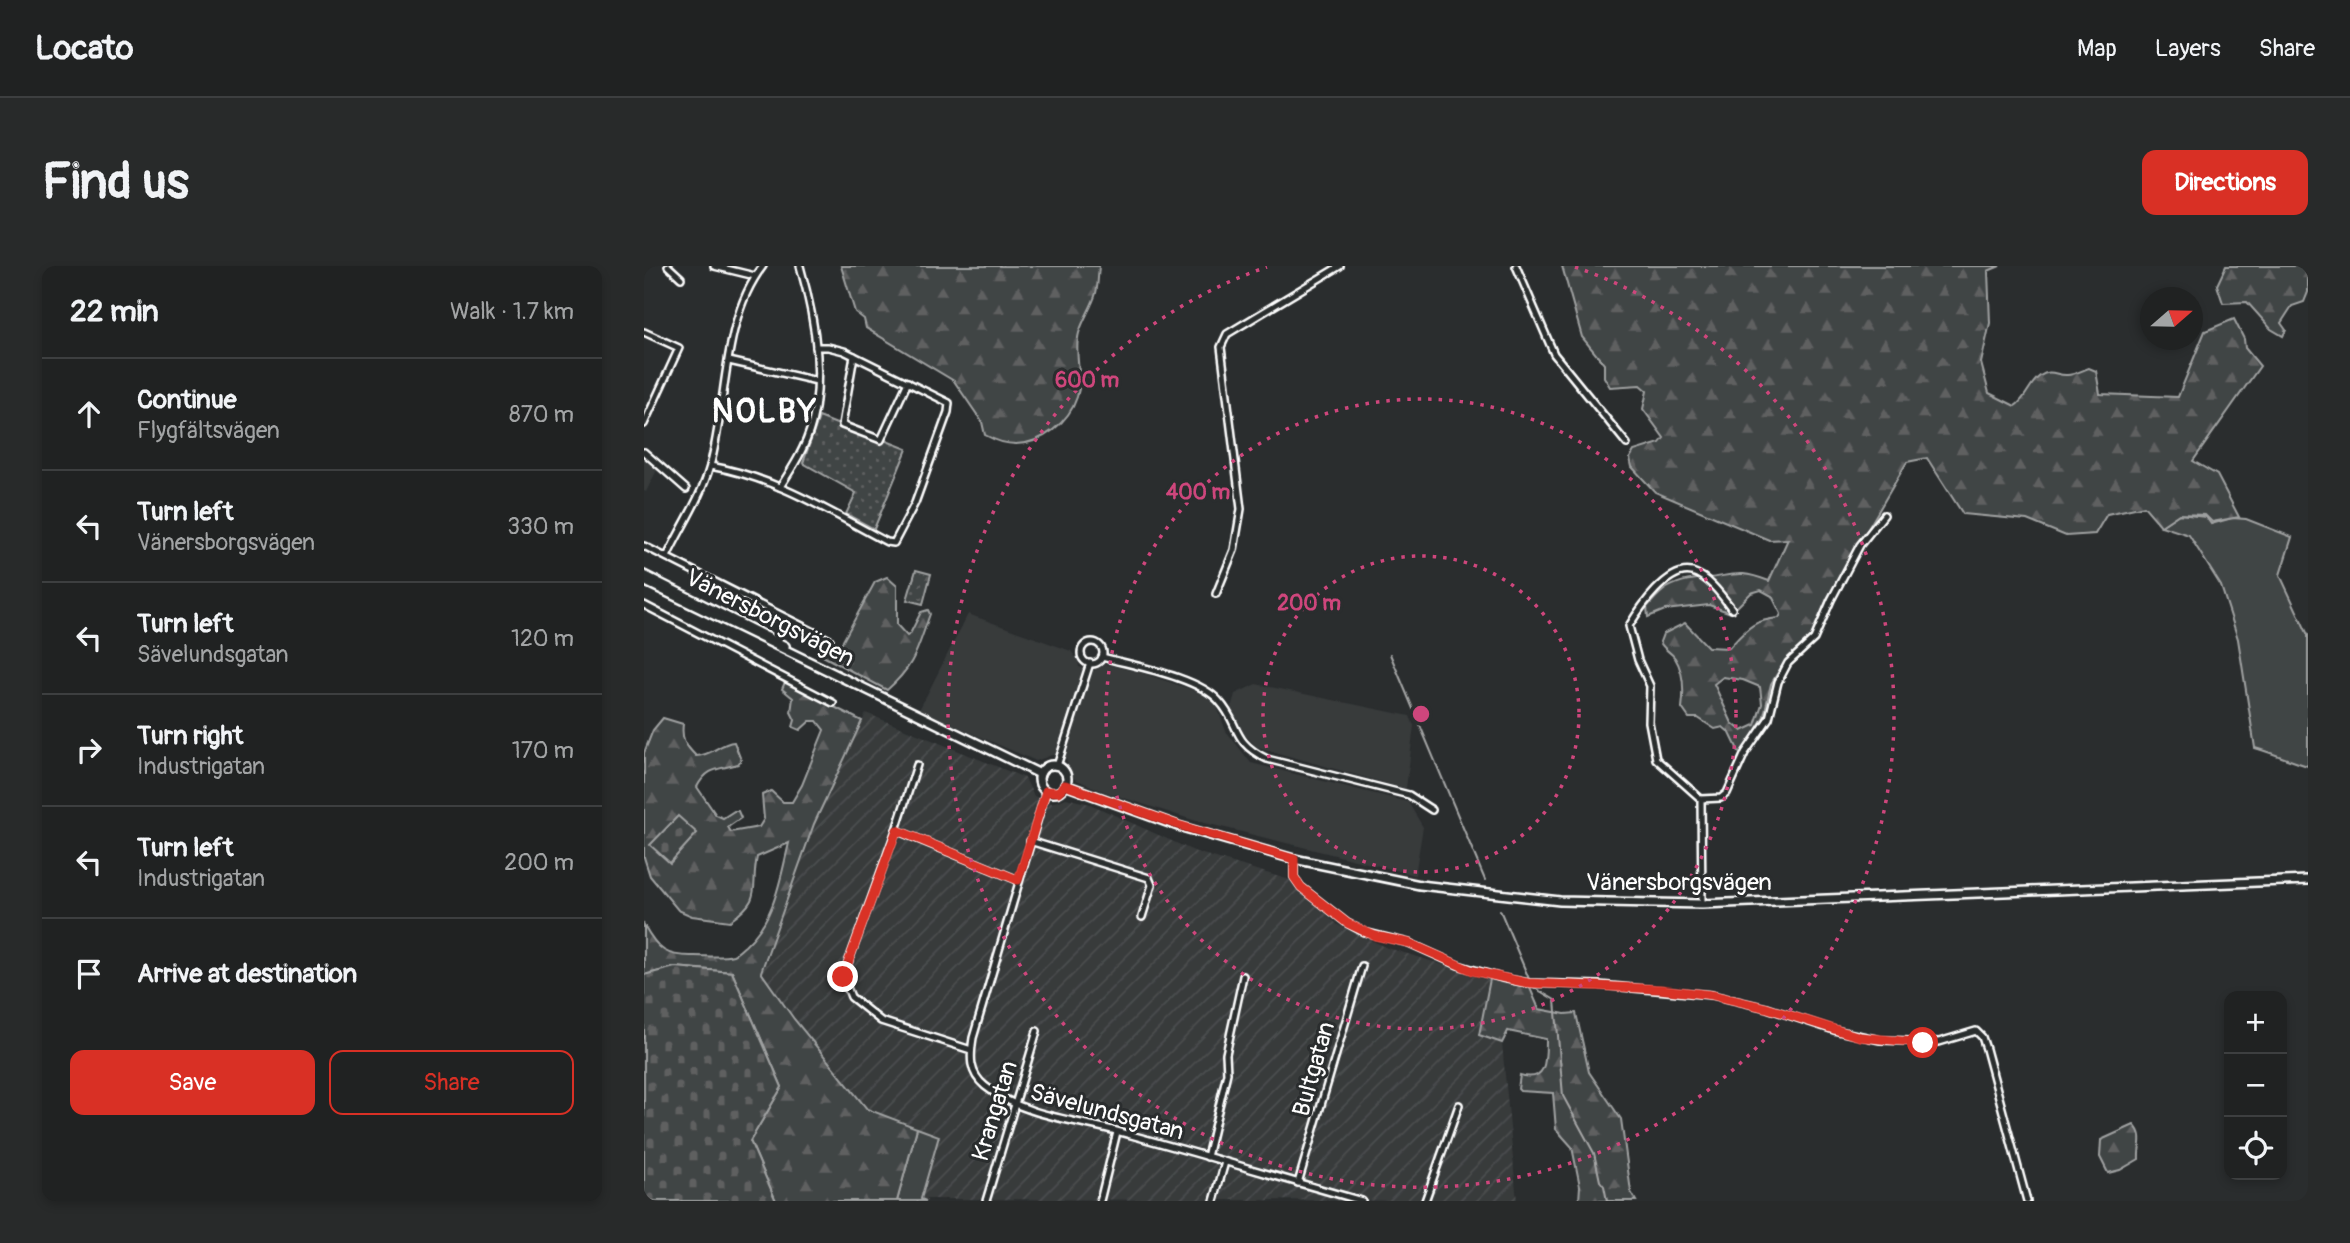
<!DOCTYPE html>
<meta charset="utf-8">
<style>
body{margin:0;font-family:Pangolin,sans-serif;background:#282a2a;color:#f1f3f6}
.controls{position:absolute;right:21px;bottom:21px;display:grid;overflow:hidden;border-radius:14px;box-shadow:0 4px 10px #0003}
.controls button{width:63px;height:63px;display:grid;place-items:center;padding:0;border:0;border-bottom:2px solid #3d3f40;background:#202222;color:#f1f3f6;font:35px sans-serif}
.compass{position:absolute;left:1496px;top:21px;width:63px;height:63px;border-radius:50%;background:#202222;box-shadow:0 4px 10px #0003;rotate:70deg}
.stop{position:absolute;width:21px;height:21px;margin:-16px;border:5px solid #d93025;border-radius:50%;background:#fff}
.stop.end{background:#d93025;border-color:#fff;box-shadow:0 2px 7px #0008}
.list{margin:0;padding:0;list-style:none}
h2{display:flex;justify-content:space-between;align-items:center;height:91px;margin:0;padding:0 28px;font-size:30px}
h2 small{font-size:23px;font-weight:400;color:#a2a4a5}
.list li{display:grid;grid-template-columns:46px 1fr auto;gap:21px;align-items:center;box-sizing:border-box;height:112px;padding:0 28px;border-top:2px solid #3d3f40}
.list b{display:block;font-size:26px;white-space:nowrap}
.list p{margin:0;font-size:23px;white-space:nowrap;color:#a2a4a5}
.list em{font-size:23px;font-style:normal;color:#a2a4a5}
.actions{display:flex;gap:14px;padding:21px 28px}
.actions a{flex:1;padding:16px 0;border:2px solid #d93025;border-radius:14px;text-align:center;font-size:24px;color:#d93025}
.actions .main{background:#d93025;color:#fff}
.icon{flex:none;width:38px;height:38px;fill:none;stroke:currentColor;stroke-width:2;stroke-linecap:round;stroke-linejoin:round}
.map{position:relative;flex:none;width:1664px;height:935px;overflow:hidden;border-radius:14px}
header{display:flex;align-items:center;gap:42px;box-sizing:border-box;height:98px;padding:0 35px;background:#202222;border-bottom:2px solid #3d3f40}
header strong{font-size:33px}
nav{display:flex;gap:38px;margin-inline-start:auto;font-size:24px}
.intro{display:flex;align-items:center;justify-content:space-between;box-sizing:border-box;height:168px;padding:0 42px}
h1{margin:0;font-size:49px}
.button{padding:18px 32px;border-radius:14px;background:#d93025;color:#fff;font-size:24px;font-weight:700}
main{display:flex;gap:42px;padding:0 42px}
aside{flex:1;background:#202222;border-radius:14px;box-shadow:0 4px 10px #0003}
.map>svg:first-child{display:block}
</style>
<header>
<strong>Locato</strong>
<nav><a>Map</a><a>Layers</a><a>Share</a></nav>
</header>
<div class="intro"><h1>Find us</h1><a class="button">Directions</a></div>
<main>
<aside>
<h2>22 min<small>Walk · 1.7 km</small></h2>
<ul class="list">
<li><svg class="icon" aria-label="ahead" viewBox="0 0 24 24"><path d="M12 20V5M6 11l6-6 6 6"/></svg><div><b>Continue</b><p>Flygfältsvägen</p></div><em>870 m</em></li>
<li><svg class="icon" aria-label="left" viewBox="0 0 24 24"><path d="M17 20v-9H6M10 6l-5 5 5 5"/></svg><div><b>Turn left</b><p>Vänersborgsvägen</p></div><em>330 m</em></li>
<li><svg class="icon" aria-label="left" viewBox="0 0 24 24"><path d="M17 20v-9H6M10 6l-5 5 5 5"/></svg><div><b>Turn left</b><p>Sävelundsgatan</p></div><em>120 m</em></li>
<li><svg class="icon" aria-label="right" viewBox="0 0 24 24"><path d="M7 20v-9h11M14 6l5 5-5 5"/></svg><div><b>Turn right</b><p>Industrigatan</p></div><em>170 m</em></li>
<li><svg class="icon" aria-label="left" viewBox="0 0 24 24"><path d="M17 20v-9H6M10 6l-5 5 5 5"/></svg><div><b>Turn left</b><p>Industrigatan</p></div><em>200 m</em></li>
<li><svg class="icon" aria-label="arrive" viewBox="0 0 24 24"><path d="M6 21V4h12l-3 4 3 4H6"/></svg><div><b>Arrive at destination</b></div></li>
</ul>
<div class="actions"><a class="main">Save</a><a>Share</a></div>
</aside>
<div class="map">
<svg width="1664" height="935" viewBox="0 0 1664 935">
<defs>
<pattern id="industrial-furrows" width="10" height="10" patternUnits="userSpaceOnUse" patternTransform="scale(1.75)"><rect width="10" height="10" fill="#373a3b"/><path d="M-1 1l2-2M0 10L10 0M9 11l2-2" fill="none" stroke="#4b4e4f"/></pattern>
<pattern id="forest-firs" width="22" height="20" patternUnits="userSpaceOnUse" patternTransform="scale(1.75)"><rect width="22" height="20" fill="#414445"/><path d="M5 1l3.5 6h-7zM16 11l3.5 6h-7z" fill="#5e6061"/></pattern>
<pattern id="cemetery-stones" width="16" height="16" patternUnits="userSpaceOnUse" patternTransform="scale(1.75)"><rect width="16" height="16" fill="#414445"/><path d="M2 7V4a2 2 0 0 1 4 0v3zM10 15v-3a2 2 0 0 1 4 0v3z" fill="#5e6061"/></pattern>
<pattern id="park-dots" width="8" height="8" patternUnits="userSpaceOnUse" patternTransform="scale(1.75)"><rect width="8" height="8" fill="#414445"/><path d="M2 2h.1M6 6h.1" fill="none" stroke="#5e6061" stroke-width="1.8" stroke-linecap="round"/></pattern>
</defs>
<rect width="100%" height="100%" fill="#2a2d2e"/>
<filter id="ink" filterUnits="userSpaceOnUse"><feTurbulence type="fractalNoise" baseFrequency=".0143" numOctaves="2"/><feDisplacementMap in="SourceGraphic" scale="14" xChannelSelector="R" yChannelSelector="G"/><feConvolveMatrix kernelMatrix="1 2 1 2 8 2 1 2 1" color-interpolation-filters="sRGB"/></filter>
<g filter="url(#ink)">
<g fill="#373a3b">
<path d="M0 188 13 204 2 226 0 225Z"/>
<path d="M324 348 427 385 434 394 435 401 448 405 461 398 495 406 549 424 565 432 572 438 582 465 607 497 764 536 779 561 771 609 549 554 461 526 428 512 422 493 408 489 392 495 275 444Z"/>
<path d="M612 418 766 450 770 460 762 523 613 481 600 468 587 442 591 428Z"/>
</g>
<path fill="url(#industrial-furrows)" d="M222 447 381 512 390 530 408 537 422 532 446 538 552 586 646 614 694 659 744 682 846 713 835 769 858 777 873 935 277 933 295 870 223 844 150 753 116 706 170 558Z"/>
<g fill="#414445" stroke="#a0a2a2" stroke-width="2">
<path d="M1535 248 1562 251 1567 258 1588 252 1602 253 1648 271 1636 309 1664 369V500C1646 495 1629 487 1611 482L1594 373 1577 320 1545 269 1517 260Z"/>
<path d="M273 862 295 870 277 933 282 935H253Z"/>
</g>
<g fill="url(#forest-firs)" stroke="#a0a2a2" stroke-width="2" fill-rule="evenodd">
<path d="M197 0H455C454 9 454 19 452 27 448 41 439 53 435 67 429 88 440 111 433 131 425 156 398 178 372 178 361 178 350 174 341 169L338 156 310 115 222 62 220 53 211 46Z"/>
<path d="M918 0H1356L1344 5 1346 57 1337 97 1345 127 1371 140C1382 133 1385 118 1396 110 1407 102 1413 110 1423 109 1430 109 1439 104 1445 102L1452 105 1456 128 1534 131 1561 65 1590 53 1600 73 1601 82 1616 100 1549 195 1573 209 1595 251 1568 256 1561 249 1535 248 1517 260 1500 240 1463 248 1451 268 1422 270 1383 254 1319 248 1283 192 1263 196 1183 333 1166 376 1138 400 1127 418 1120 450 1097 490 1086 467 1079 461 1071 463 1054 452H1045L1038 442C1040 427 1040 406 1031 392 1027 386 1020 384 1016 376L1019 368 1041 357 1064 381 1085 382C1102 364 1108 354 1135 352L1137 348 1128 330 1117 324 1107 327 1087 347 1065 339 1021 344 1004 351 1003 341C1009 335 1015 327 1023 322 1037 314 1050 313 1066 312 1094 308 1096 304 1125 315L1144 273 1125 274 1011 226 988 201 986 192 990 185 1016 177 1020 172 999 143 1003 125 996 119 966 121 960 111V98L938 71ZM1079 411 1099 414 1116 421 1118 438 1111 459 1098 465 1088 457 1070 418Z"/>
<path d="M1582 0H1664V26L1660 36 1648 40 1637 57 1642 64 1639 70 1627 63 1603 36 1579 37 1573 19Z"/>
<path d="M243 311 253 320V359L263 370 266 368 277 346 284 344 286 348C273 383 272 399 243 424L175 388 177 383 184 379 194 384 231 316Z"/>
<path d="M141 416 218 455 170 558 117 706 150 753 223 843 273 862 253 935H132L106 875 138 821 88 706 31 701 0 709V659C14 684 22 691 51 690 63 690 77 692 89 689 94 687 97 683 101 680 131 653 136 614 145 577L113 591C106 624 120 631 86 655L48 650 34 644 6 610 0 591V487L9 464 19 452 39 458C37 473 41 479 52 490 67 490 76 477 90 476L97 494 94 498C75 504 64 500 53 521L72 549 79 552 90 545H94L97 552 84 561 87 566 115 561 120 553 118 529 127 525 139 536H148L158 519 180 464 173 455H166L156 464 149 461 151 454 147 446 149 432 138 423Z"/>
<path d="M846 713 886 722 895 743 921 748 932 747 945 806 977 853 987 926 992 935H935L936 920 928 881 912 863 909 827 876 825 874 823 876 809C903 817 902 794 902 773L864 765 858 777 835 769Z"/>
<path d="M1490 859C1501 870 1494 880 1495 893L1476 904 1464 907 1456 891 1457 874Z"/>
</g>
<g fill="url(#cemetery-stones)" stroke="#a0a2a2" stroke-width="2">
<path d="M34 550 53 567 26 597 6 579Z"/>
<path d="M31 701 88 706 138 821 106 875 132 935H0V709Z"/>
</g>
<g fill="url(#park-dots)" stroke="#a0a2a2" stroke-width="2">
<path d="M175 151 238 176 240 174 263 183 230 263 202 248 212 227 159 197Z"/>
<path d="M272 304 287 308 279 338 263 334Z"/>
</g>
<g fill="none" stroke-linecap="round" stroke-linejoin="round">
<g stroke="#a6a7a7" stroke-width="2">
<path d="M746 388 841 614"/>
<path d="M856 644 885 713"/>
<path d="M889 721 911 734 919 830 950 887 956 915 960 920 963 935"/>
</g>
<defs>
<g id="minor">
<path d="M24 0 37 12"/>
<path d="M70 0 111 10"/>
<path d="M872 0 910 88 983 178"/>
<path d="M0 66 35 82 0 158"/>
<path d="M210 90 198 159 237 174 264 116"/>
<path d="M85 95 173 115"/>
<path d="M0 186 42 223"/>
<path d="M66 200C131 211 186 246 243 276L250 277 271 237 304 146 305 137 200 85 184 81H172"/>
<path d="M136 221C149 201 162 181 168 157 181 107 170 49 156 0"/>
<path d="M0 280 186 374"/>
<path d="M23 291C37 261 57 232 66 200 84 136 77 54 119 0"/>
<path d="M572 328 590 284 597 243 577 81 583 68 696 0"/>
<path d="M0 339 189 437"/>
<circle cx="448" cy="387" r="11"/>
<path d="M458 391C490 400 554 411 575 435 597 459 586 475 623 493L765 529 788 544"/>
<path d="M273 499 252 564 199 711 207 731 237 755 327 784"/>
<path d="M413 500 446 397"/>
<path d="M402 525 329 772C326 791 325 807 341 820 378 850 432 854 476 866 557 888 637 912 718 935"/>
<path d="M1057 533 1077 532 1083 527 1101 487 1125 452 1134 416 1144 397 1170 373 1187 334 1216 279 1240 249"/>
<path d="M252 564 374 614"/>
<path d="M386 575 505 612 508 619 498 651"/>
<path d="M650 593V611L657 621 703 657 720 666 765 677 814 699 858 712 884 717 955 719 1068 729 1123 742 1190 764 1236 774 1295 776 1332 765 1338 771 1342 783 1383 935"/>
<path d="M1058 638 1057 533 1012 493 1005 456 1006 420 994 394 985 360C996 342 1024 300 1048 306 1065 311 1078 330 1088 343"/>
<path d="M563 891 583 807 582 788 599 710"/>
<path d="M654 917 718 700"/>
<path d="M342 935 393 765"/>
<path d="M456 935 473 866"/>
<path d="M570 935 581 896"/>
<path d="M781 935 815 839"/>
</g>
<g id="major">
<path d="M0 309 141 380"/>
<path d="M0 315 396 508"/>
<circle cx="409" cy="513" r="14"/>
<path d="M421 519 534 560 650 593 776 619 916 635 1058 638 1664 614"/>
</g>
</defs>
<use href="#minor" stroke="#fff" stroke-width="10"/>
<use href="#major" stroke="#fff" stroke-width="12"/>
<use href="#minor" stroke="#2a2d2e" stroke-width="5"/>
<use href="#major" stroke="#2a2d2e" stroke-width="7"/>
</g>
</g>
<g fill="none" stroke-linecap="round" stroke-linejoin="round" filter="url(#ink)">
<path stroke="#d93025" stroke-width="9" d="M199 711 253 564 374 614 402 525 414 526 421 519 534 559 650 593V611L657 621 703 657 731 670 765 677 829 705 884 717 1016 723 1068 729 1123 742 1216 771 1279 777"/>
</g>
<g fill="none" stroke="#ce467c" stroke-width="3.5" stroke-dasharray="3.5 7">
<circle cx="777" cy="448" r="158"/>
<circle cx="777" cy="448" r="315"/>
<path d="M931 1A473 473 0 1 1 623 1"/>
</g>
<g text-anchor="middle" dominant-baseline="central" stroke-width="6" stroke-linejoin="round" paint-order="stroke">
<g font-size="24" fill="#fff" stroke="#2a2d2e">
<text transform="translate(126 352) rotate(27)">Vänersborgsvägen</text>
<text x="1035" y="616">Vänersborgsvägen</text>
<text transform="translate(670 803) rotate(-74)">Bultgatan</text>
<text transform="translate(351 845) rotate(-73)">Krangatan</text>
<text transform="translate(463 846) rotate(15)">Sävelundsgatan</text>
</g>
<g font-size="32" font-weight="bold" letter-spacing="2" fill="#fff" stroke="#2a2d2e">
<text x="121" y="146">NOLBY</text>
</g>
</g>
<circle cx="777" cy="448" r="10" fill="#ce467c" stroke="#2a2d2e" stroke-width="3.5"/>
<g font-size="21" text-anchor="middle" font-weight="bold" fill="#ce467c" stroke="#2a2d2e" stroke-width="6" stroke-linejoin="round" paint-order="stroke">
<text x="443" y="121">600 m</text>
<text x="554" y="233">400 m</text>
<text x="665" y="344">200 m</text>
</g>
</svg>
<div class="controls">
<button>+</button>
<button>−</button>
<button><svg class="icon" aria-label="locate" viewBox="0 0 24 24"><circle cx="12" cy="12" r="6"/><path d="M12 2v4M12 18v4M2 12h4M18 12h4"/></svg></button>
</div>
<svg class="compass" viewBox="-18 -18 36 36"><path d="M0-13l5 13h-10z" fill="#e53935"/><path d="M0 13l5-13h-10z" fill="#a2a4a5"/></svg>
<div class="stop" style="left:1279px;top:777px"></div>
<div class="stop end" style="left:199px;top:711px"></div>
</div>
</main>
